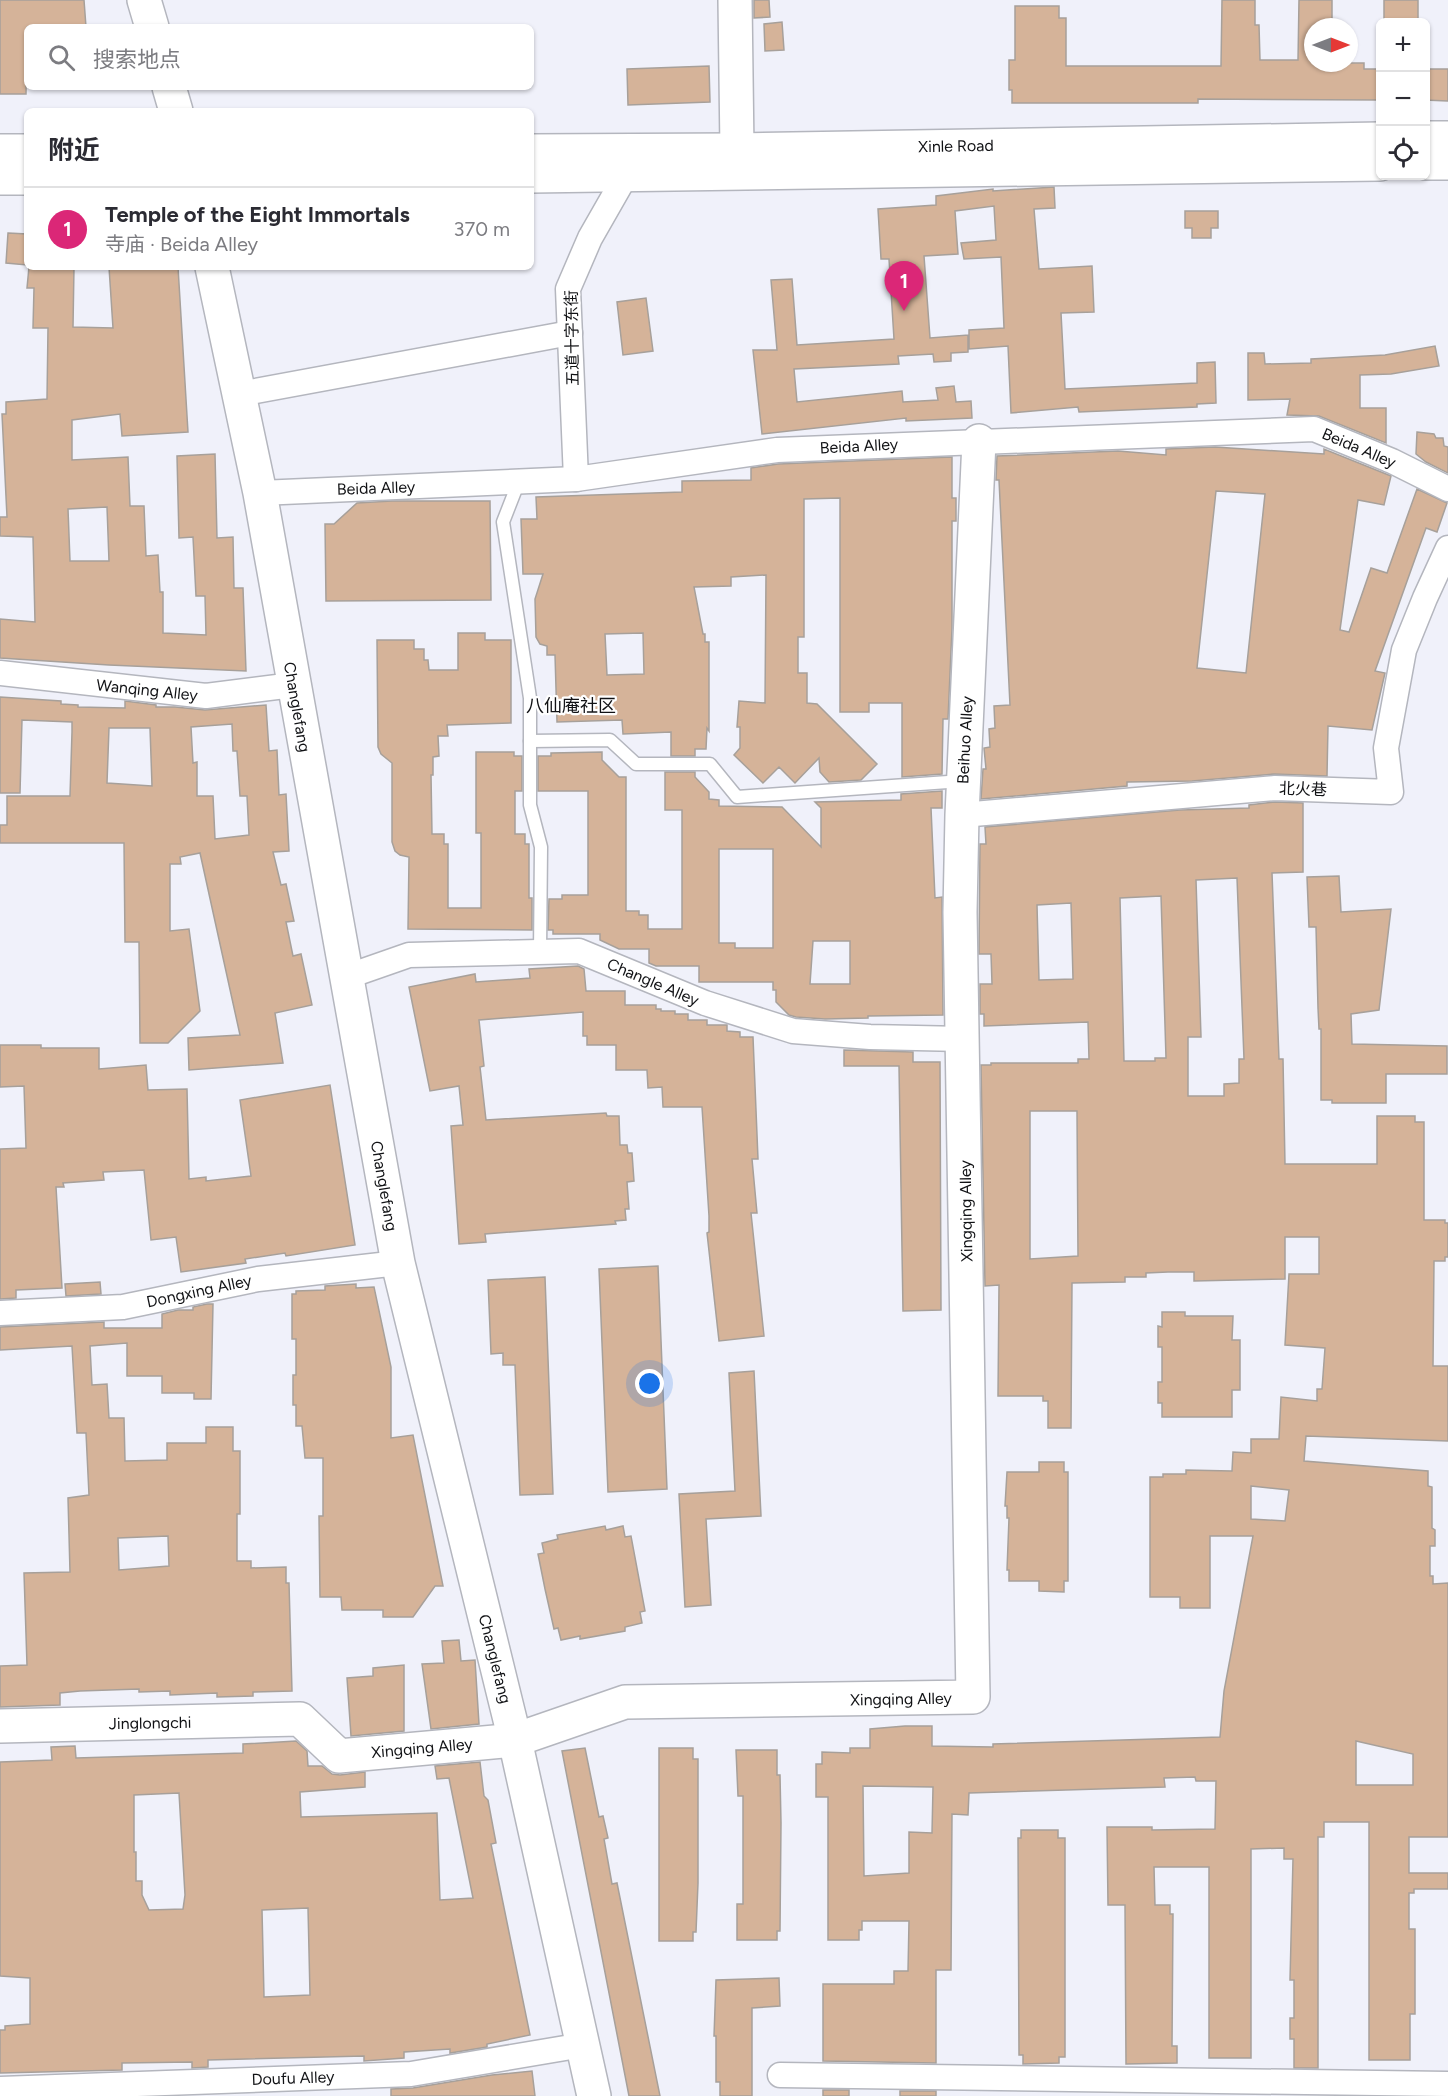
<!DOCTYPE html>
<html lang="zh">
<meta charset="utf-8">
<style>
body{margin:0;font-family:Figtree,"Noto Sans SC",sans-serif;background:#f7f7f7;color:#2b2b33}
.controls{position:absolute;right:18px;top:18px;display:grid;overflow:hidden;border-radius:9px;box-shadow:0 2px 4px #0004}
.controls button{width:54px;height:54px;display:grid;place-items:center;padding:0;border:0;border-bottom:2px solid #e1e1e2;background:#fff;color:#2b2b33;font:30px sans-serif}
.compass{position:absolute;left:1304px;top:18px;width:54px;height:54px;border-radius:50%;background:#fff;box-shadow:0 2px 4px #0004;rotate:90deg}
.you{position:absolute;left:650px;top:1384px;width:21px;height:21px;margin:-15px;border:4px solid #fff;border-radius:50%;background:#1a73e8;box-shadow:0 0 0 9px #1a73e833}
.badge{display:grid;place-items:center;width:39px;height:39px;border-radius:50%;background:#db2777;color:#fff;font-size:20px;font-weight:700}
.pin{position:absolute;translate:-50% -50px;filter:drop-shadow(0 2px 3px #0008)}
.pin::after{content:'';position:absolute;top:32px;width:21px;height:18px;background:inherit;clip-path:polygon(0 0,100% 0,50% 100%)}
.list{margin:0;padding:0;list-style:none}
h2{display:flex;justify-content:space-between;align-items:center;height:78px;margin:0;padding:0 24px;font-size:26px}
h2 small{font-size:20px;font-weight:400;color:#7c7c81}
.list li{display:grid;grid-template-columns:39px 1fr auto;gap:18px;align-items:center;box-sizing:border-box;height:84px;padding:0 24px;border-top:2px solid #e1e1e2}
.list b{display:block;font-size:22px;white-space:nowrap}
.list p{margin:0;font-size:20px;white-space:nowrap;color:#7c7c81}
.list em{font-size:20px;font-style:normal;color:#7c7c81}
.icon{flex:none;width:33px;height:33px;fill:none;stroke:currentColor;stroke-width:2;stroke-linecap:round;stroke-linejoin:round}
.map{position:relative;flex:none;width:1448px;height:2096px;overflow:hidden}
.search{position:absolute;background:#fff;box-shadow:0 2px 4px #0004;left:24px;top:24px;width:510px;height:66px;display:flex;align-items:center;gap:15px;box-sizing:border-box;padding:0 21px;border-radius:9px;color:#7c7c81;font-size:22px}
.panel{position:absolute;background:#fff;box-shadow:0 2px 4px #0004;left:24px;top:108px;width:510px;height:162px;border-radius:9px}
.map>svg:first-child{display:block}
</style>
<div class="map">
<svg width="1448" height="2096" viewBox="0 0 1448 2096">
<rect width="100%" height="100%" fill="#f0f1fa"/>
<g fill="#d5b399" stroke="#a7a09a" stroke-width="1.5" fill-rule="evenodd">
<path d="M0 0H84L86 27H27L26 94H0Z"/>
<path d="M754 0H769L770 17 754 18Z"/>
<path d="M1222 0H1255V25H1259L1260 60H1298L1299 0H1332V27H1313V63H1364V69H1380V100L1198 99V103H1012V90H1009V60H1015V6H1059V18H1066V66H1221Z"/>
<rect x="1384" y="0" width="34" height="22"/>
<path d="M782 22 784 50 765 51 764 24Z"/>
<path d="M709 66 710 102 628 105 627 69Z"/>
<path d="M1425 69H1448V101L1425 100Z"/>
<path d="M1054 187 1055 208 1034 209 1039 269 1092 266 1094 312 1061 313 1065 389 1197 383V363L1215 362 1216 403 1197 404V407L1079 412 1078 407 1011 413 1008 346 969 349V330L1004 328 1001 257 964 259 961 243 996 240 994 206 955 211 958 254 924 256 930 338 968 335V352L951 353V361L934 362 933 354 898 356 899 364 794 369 797 402 902 391 903 402 938 400 936 388 954 386 956 402 971 401 972 418 906 421V418L762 434 753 350H777L771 280 792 279 797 345 894 339 889 259H881L878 209 936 205V196L993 189V191Z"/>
<path d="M1185 211H1218V228H1211V238H1192V228H1185Z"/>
<path d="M8 233 27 234V265L6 263Z"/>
<path d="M29 267H74L73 327 113 328 109 267H178L188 432 122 436 120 414 72 420V460L128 457 130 506H144L146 556 158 555 160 592H163V633L206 635 205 596H196L193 537 179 538 177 456 215 454 217 538 233 537 234 588H243L246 671 109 665 0 658V619L35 622 33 537 0 536V517H7L2 414H6V402L47 399 48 328H33L34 288H27ZM107 507 109 561H70L68 509Z"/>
<path d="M646 298 653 351 623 355 617 302Z"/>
<path d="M1435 346 1439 366 1391 374 1360 375V408H1386V443L1319 416 1287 415 1290 399 1248 400V353H1264L1265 364 1311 363V359L1385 355Z"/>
<path d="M1417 432 1434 434 1436 438H1443L1444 446 1448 447V473L1426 462 1416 454Z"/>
<path d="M1215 447 1324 454V449L1391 476 1384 505 1358 500 1340 630 1349 632 1371 568 1387 573 1417 489 1447 503 1437 532 1426 528 1375 671 1385 673 1372 730 1328 726 1327 776 1274 774 1192 781 1127 782V786L981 799 983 769H986L984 748 990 747 989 729 995 728 994 706 1010 705 999 480H996L997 456 1118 451 1166 455V449ZM1216 491 1265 494 1246 673 1197 668Z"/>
<path d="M952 457V498H956V521H952V628L948 719H943L942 774 902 777V703H869V712H840V498L804 499V637H798V673H807V703L817 704 877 764 861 780 829 782 820 772 819 758 795 783 779 767 763 783 734 755 740 748V727H737L739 701 765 703 766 575 731 577V586L694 587 703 634H705V642H709V731L707 728 706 749H695V756H671V732L623 734 622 720 557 722 555 655H547V646L540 644 536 637 535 599 543 574H523L521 519H537L536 497 682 492V481L751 480V468L778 464ZM643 633 644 674 607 675 605 634Z"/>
<path d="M392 501H490L491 600 326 601 325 524H334L357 503Z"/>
<path d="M458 633H485V640H511V723L447 725 448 736H438L439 756 433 757V775H431L432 834H444V844H448V908H481V833H476V752H514V756H522V791H515V834H525V844H529V898H532V930L408 929 409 857 400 855 395 851 392 842V763L381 754 378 747 377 640H414V649H424V660H428L429 670H458Z"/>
<path d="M0 697 61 701V704L78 705V707L125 708V701L156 705V707H175L205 710 266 705 269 751 277 750 279 795 286 794 289 851 273 852 281 885 286 884 294 921 286 922 293 956 301 954 312 1005 275 1013 283 1063 189 1070 188 1038 240 1035 200 853 180 857 181 864H170V931L189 929 200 1011 168 1043H140L139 942H125L124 843H0V825H7V796H70L72 732V722L22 720 20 793H0ZM232 724 233 751H237L240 796H247L249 835 215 839 213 796H197V762L193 763 191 727ZM109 728H150L152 786 107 783Z"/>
<path d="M602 752V760L619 777H626V911H639V915H648V929H682V810H665V772H695V777L709 792V799L719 800V806L782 807 821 847V808L815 802 901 800V794L942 791V808H931L935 898 942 897 943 1015 868 1016V1018L825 1019 796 1017 789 1015 776 1002V990H773V982H699V966H656L649 963V949H619L600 940V934H553V930H548L549 899H562V895H588V791H538V756H551V753ZM719 849H773V948H735V943H719ZM813 941H850V984H810Z"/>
<path d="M1275 802 1303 803V872L1272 873 1279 1059H1283L1285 1164H1377V1116H1415V1122H1424V1220H1445V1223H1448V1257H1445V1261H1434L1433 1366H1448V1441L1306 1436 1304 1461 1428 1471V1486L1432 1487V1528L1435 1530V1546H1430V1576H1433V1584L1448 1583V1837H1409V1873H1448V1889H1414V1893H1409V1929H1415V2014H1410V2060H1369V1822H1324V1837H1318V2068H1294V2039H1290V2018H1294V1980H1290L1293 1859H1284V1848L1251 1849V2058H1209V1867H1154L1155 1905H1170V1914H1173L1172 2046H1177V2063L1126 2064 1125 1905H1108L1107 1827H1152V1830L1215 1829 1216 1781H1196L1195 1777 1164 1778 1165 1787 969 1793 968 1815 952 1814 951 1970H936V2063L823 2061V1984H894V1971H908L909 1921H862V1930H859V1940H828V1797H816V1764H822V1752L850 1753V1748H870V1729L905 1726H932V1746L993 1747V1744L1220 1737 1224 1691 1253 1536H1210V1608H1180V1597H1150V1477H1163V1474H1186V1470L1232 1471 1233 1452 1251 1453V1439H1279L1281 1397 1317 1401V1389H1322L1325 1348 1285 1345 1289 1274H1319V1237H1285V1279L1194 1281V1272H1168L1146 1273V1277H1125V1282L1072 1283 1071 1428H1048V1401H1043V1396H998L999 1285 985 1286 981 1065H991V1063H1078V1059H1089L1088 1022 984 1026V1014H980V984H992L991 954H979L980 844H986L985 827 1180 810 1249 808V805ZM1237 878 1244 1059H1239V1083L1224 1084V1096H1188V1037H1201L1196 880ZM1161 896 1166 1058H1155V1061H1124L1120 898ZM1071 903 1073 979 1039 980 1037 905ZM1030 1111H1077L1078 1256 1030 1259ZM1251 1486 1289 1490 1285 1521 1251 1519ZM1356 1741 1413 1754V1785H1356ZM863 1786 933 1787 932 1833 909 1832V1873L864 1876Z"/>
<path d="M1339 876 1341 912 1391 909 1379 1010 1351 1014 1352 1044 1447 1046V1074H1386V1103H1332V1100H1321V1029H1319L1318 1008 1316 927H1309L1307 877Z"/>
<path d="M578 966 584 969 586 991H625V1005H656V1009H661V1011H675V1014H688V1020H707V1025H727V1031L740 1032V1037H753L758 1159H752L757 1213H751L764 1336 719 1341 707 1233 709 1232V1216L702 1107H663L662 1087 648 1088 647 1070H616V1045H587V1036H583V1012L479 1020 484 1066 480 1067 486 1120 606 1113 607 1116H619L620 1145H627L628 1153H632L634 1181 627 1182 629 1209H625L626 1220 615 1221 616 1224 485 1234 486 1242 459 1244 451 1126 463 1125 459 1086 430 1091 409 987 475 974 476 982 530 978 529 969Z"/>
<path d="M0 1045H41V1048H99V1069L146 1065 148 1090 187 1089 189 1179 206 1177V1181L251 1176 240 1100 330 1085 355 1245 286 1256 285 1253 245 1259 246 1263 181 1272 176 1237 151 1240 144 1170 103 1172 104 1180 63 1183 64 1187H56L62 1288 16 1290V1298L0 1299V1149L26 1148 24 1086 0 1087Z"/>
<path d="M844 1050 913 1052V1062H940L941 1310 903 1311 899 1066H844Z"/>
<path d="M658 1266 667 1489 608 1492 599 1269Z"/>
<path d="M545 1277 553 1494 520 1495 515 1365H503V1353L491 1354 488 1280Z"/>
<path d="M100 1282 101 1294 66 1296 65 1284Z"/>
<path d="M356 1284V1288L374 1287 391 1367V1438L413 1435 443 1586H435L413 1617H383V1610H342L341 1597H320L319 1516H323V1458H305L302 1426H296V1405H293V1375H296V1339H292V1294H296V1291L325 1290V1286Z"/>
<path d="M207 1304H213L211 1399H194V1393H162V1376H127V1343L90 1346 92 1385 107 1384 109 1418H124L125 1461 167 1460V1443H206V1427H233V1451H240V1514H237V1561H251V1568L286 1567V1583H289L292 1691 253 1692V1696L217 1697V1693L170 1695V1691L139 1692V1689L80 1691 60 1693V1705L0 1707V1666L27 1665 24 1573 70 1572 68 1498 89 1495 86 1433H77L72 1346 0 1350V1327L104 1322V1328H162V1314L178 1310H193V1307ZM168 1536 169 1566 119 1570 118 1538Z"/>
<path d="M1162 1312H1185V1316H1233L1232 1340H1240V1390H1232V1417H1162V1403H1158V1382H1162V1347H1158V1326L1162 1327Z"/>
<path d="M754 1371 761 1516 706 1519 711 1605 685 1607 679 1494 735 1491 729 1373Z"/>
<path d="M1039 1462H1064V1472H1068V1581H1064V1592L1039 1591V1581H1009V1570H1007L1009 1518H1007V1506H1005L1007 1472H1039Z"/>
<path d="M605 1526 606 1530 623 1526 625 1537 631 1536 645 1611 640 1612 642 1623 625 1627V1631L580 1639V1636L561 1640 558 1628 554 1629 545 1589 538 1554 544 1553 542 1543 558 1539 557 1535Z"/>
<path d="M459 1640 461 1661 475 1660 479 1724 431 1729 422 1664 444 1663 442 1641Z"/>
<path d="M404 1665V1731L351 1736 347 1678 373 1676V1668Z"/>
<path d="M296 1741 307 1751 308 1766H322L332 1774 340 1775 365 1772V1787L300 1792 301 1817 437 1813 440 1900 473 1898 449 1778 437 1779 435 1766 480 1762 484 1796 488 1800 496 1843 491 1844 530 2035 487 2044V2047L450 2053V2049L404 2052V2058L364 2061V2056L208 2060V2067L192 2068V2062L122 2063V2070L0 2073V2030H5V2026L30 2024V1978L0 1976V1762L52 1760 51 1747 75 1746 76 1758 243 1753V1744ZM179 1793 185 1895 183 1909 149 1910 142 1895V1881H136V1852H134V1795ZM308 1908 310 1995 264 1997 262 1910Z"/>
<path d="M585 1748 599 1817 603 1816 608 1838 604 1839 612 1884 617 1883 660 2096H629L562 1751Z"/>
<path d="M659 1748H693V1759H698V1883L696 1932H693V1941H659Z"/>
<path d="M736 1750H777V1775H780L781 1823 780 1931H777V1940H737V1904H743V1796H738Z"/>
<path d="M1021 1830H1058V1838H1065V2057H1059V2063L1023 2064V2055H1019L1018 1838H1021Z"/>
<path d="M779 1978 780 2006 752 2008V2096H720V2082H716V2036H714L716 1980Z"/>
<path d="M532 2071 535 2096H391V2089L413 2088 492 2075Z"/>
<rect x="823" y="2090" width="26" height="6"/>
<rect x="900" y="2091" width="36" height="5"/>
</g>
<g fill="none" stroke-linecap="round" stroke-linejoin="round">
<defs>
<g id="lane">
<path d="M519 481 503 522 530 698V805L541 847 540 952"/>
<path d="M530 741 610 740 636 764H710L737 797 962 781"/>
</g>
<g id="street">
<path d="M239 394 570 333"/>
<path d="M576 479 568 289 590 238 626 175"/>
<path d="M260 493 576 479 777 450 1314 429 1392 461 1448 489"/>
<path d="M0 673 206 696 293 685"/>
<path d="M962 815 1275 788 1391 792 1386 748 1404 650 1425 598 1448 548"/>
<path d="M346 977 409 955 579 951 705 1003 793 1031 870 1037 963 1039"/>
<path d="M0 1313 123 1307 258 1279 398 1263"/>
<path d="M780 2075 1448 2084"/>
<path d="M0 2089 411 2074 583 2045"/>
</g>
<g id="secondary">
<path d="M144 0 152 27"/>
<path d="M735 0 737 150 740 172"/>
<path d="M169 87 176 111"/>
<path d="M1426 138H1448"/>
<path d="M0 151H27"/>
<path d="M531 151 737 150 1380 139"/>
<path d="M1426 163H1448"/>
<path d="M531 176 1380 164"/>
<path d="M0 178H27"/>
<path d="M212 267 260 493 398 1263 515 1740 594 2096"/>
<path d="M0 1726 300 1719 339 1756 515 1740 625 1702 973 1697 960 912 962 815 979 441"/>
</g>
</defs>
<use href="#lane" stroke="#b4b6be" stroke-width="15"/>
<use href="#street" stroke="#b4b6be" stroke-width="27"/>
<use href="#secondary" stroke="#b4b6be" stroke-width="36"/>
<use href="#lane" stroke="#fff" stroke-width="12"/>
<use href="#street" stroke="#fff" stroke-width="24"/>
<use href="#secondary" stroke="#fff" stroke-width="33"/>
</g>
<g text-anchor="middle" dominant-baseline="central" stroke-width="4.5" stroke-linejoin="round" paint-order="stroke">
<g font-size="16" fill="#111215" stroke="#fff">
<text transform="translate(956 146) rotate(-1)">Xinle Road</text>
<text transform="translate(572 338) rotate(-91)">五道十字东街</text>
<text transform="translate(859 446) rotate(-3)">Beida Alley</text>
<text transform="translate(1359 448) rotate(23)">Beida Alley</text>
<text transform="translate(376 488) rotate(-2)">Beida Alley</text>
<text transform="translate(147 690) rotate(6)">Wanqing Alley</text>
<text transform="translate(297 707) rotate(80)">Changlefang</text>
<text transform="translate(965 740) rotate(-87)">Beihuo Alley</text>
<text transform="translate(1303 789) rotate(2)">北火巷</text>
<text transform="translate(653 982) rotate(23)">Changle Alley</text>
<text transform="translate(384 1186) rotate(80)">Changlefang</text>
<text transform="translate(966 1211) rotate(-91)">Xingqing Alley</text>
<text transform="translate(199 1291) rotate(-12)">Dongxing Alley</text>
<text transform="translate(495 1659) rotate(76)">Changlefang</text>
<text transform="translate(901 1699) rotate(-1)">Xingqing Alley</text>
<text transform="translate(150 1723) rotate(-1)">Jinglongchi</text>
<text transform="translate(422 1748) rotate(-5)">Xingqing Alley</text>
<text transform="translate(293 2078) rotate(-2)">Doufu Alley</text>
</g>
<g font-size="18" fill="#111215" stroke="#fff">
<text x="571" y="706">八仙庵社区</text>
</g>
</g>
</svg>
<div class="controls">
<button>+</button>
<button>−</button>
<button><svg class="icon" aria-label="locate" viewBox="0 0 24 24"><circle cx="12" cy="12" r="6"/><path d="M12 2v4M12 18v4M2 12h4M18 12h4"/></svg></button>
</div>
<svg class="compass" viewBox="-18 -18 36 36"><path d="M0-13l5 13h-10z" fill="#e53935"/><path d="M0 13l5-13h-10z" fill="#7c7c81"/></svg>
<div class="you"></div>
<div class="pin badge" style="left:904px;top:311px">1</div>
<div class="search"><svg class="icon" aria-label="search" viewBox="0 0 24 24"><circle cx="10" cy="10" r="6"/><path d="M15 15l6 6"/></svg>搜索地点</div>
<section class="panel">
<h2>附近<small></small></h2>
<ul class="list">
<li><span class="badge">1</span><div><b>Temple of the Eight Immortals</b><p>寺庙 · Beida Alley</p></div><em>370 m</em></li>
</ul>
</section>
</div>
